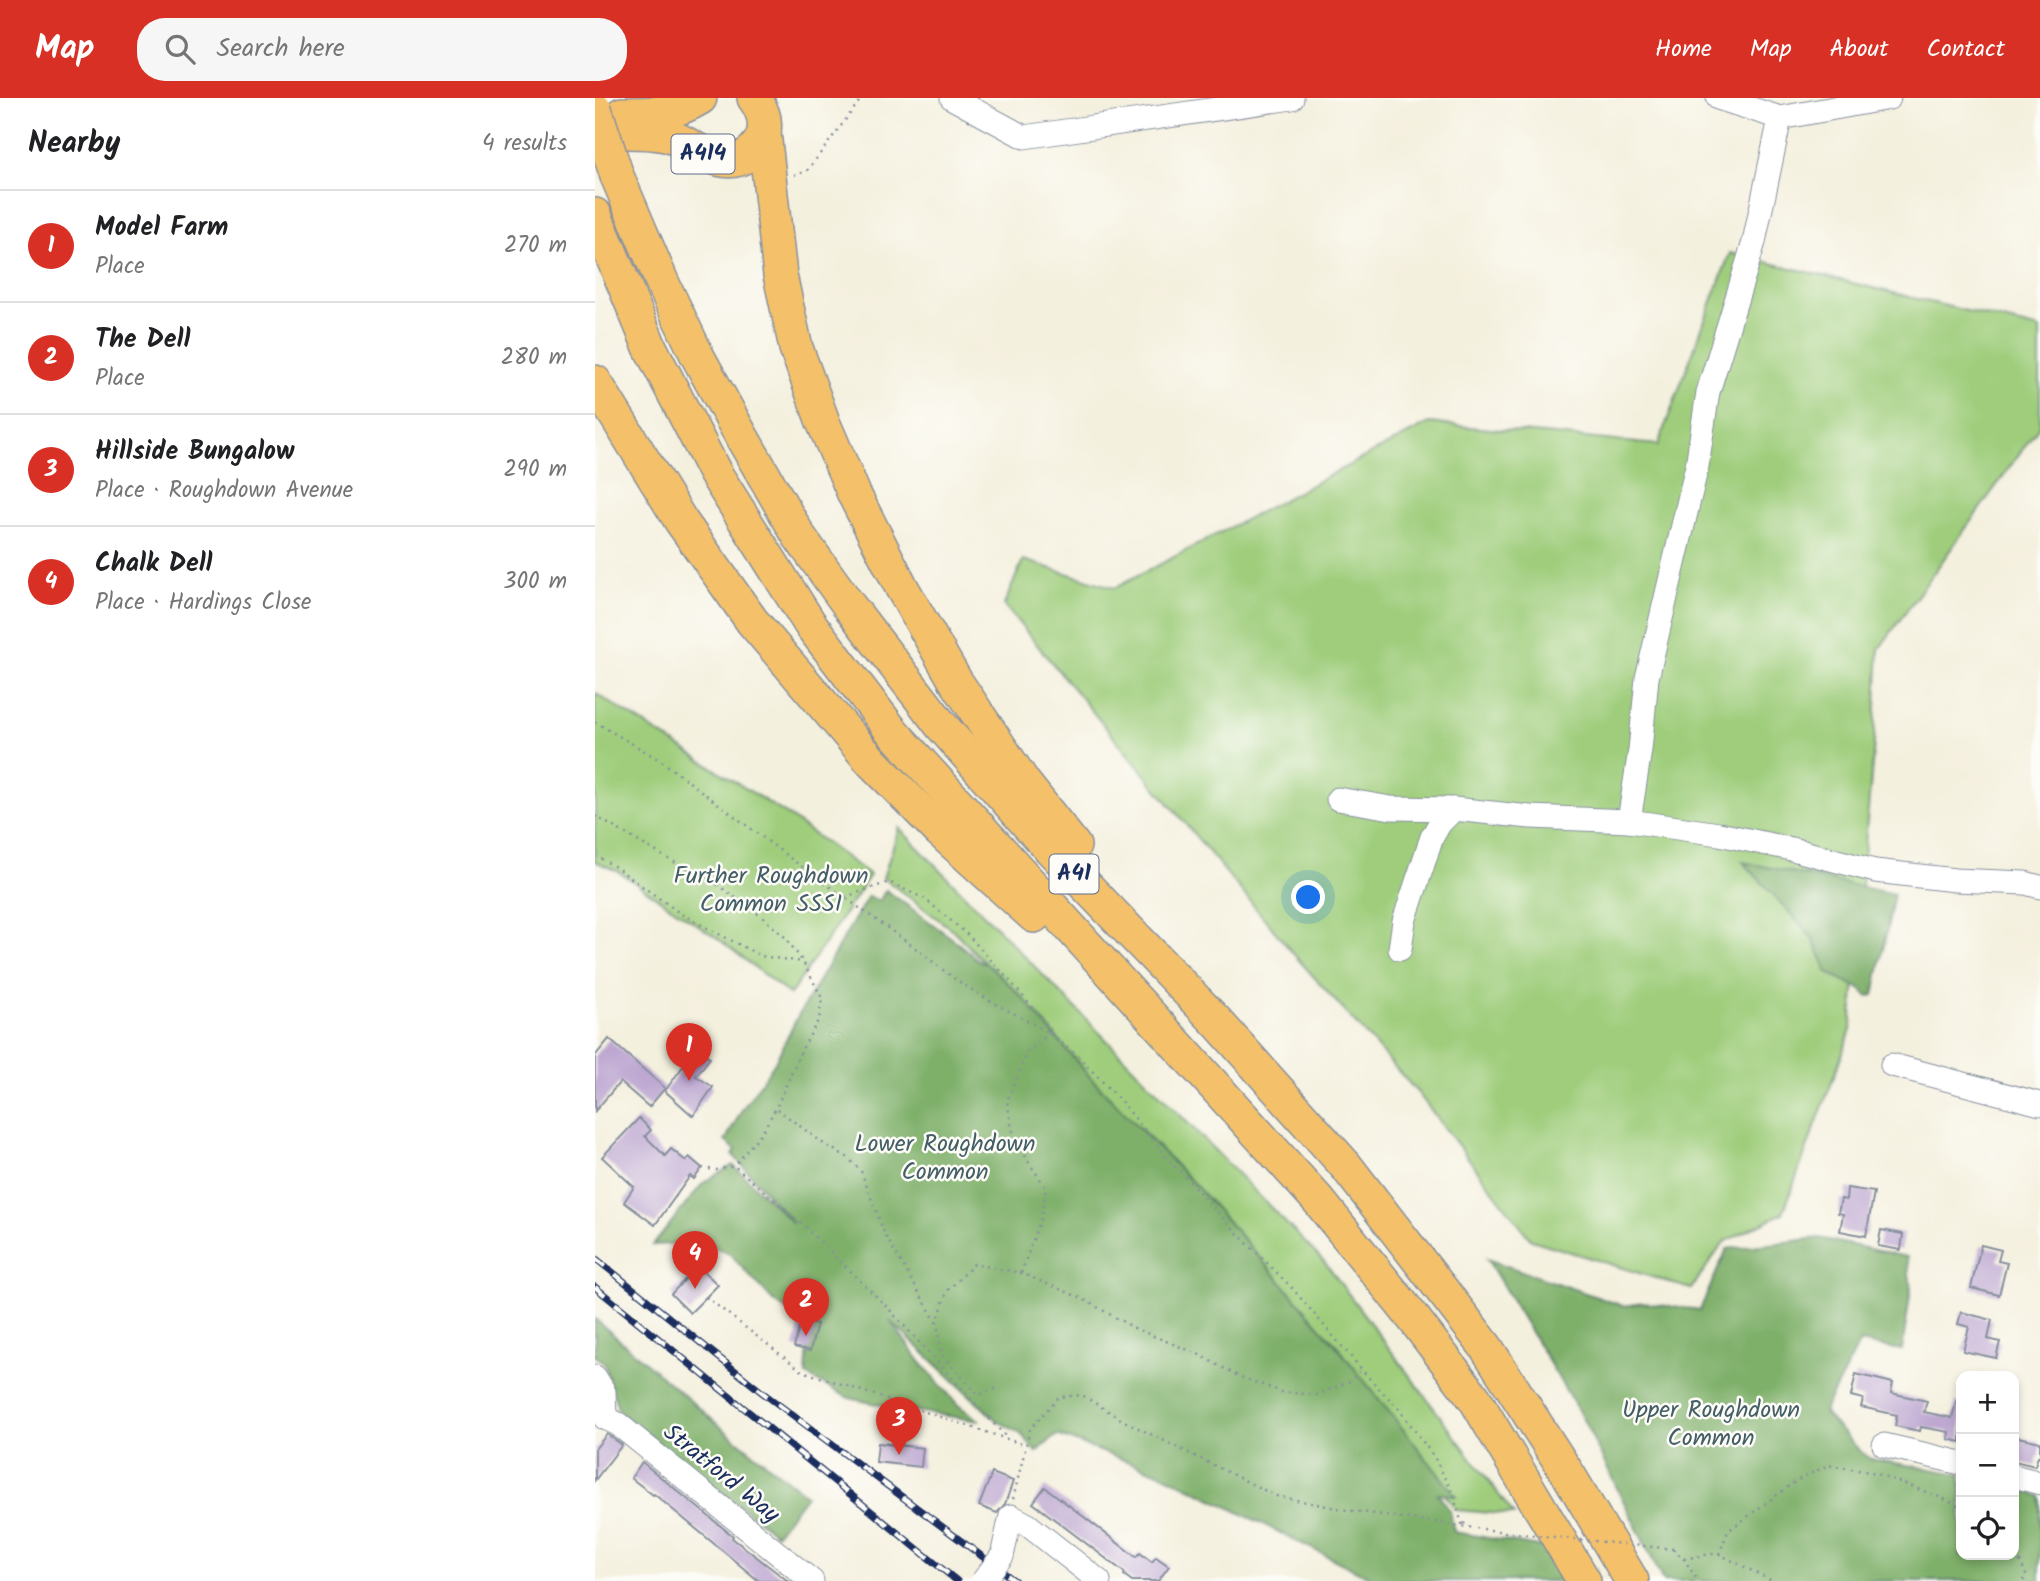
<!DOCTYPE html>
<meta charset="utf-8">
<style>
body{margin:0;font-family:Kalam,sans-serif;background:#f6f6f6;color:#202124}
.controls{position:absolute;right:21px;bottom:21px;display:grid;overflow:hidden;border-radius:14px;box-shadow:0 4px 10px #0003}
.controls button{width:63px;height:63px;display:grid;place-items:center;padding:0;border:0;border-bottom:2px solid #e0e0e0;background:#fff;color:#202124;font:35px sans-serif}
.you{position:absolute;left:714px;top:800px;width:24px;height:24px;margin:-18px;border:5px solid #fff;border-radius:50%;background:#1a73e8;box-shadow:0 0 0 10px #1a73e833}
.badge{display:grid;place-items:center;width:46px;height:46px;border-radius:50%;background:#d93025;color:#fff;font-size:23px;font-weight:700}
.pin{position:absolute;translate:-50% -58px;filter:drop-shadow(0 2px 4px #0008)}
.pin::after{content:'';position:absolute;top:37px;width:24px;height:21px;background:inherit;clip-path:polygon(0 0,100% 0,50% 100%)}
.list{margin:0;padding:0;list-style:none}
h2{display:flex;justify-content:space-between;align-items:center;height:91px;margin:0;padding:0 28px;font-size:30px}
h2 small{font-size:23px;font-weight:400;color:#757577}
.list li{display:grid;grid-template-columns:46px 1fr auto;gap:21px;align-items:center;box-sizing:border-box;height:112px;padding:0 28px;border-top:2px solid #e0e0e0}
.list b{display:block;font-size:26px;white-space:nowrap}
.list p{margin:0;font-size:23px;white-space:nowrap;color:#757577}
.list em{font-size:23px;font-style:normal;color:#757577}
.icon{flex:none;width:38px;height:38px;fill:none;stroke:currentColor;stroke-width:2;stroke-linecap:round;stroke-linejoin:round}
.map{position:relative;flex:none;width:1445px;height:1483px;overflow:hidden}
header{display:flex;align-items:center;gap:42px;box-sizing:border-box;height:98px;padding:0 35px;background:#d93025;color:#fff}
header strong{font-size:33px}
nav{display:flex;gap:38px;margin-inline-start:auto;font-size:24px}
.search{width:490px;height:63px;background:#f6f6f6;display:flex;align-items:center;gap:18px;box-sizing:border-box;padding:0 24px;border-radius:28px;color:#757577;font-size:26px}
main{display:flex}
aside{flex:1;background:#fff}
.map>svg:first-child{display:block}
</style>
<header>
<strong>Map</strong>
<div class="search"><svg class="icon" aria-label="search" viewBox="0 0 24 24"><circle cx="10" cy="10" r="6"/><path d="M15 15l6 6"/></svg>Search here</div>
<nav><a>Home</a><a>Map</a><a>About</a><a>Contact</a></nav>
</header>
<main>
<aside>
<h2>Nearby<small>4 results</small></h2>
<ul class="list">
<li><span class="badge">1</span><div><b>Model Farm</b><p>Place</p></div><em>270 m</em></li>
<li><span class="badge">2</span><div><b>The Dell</b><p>Place</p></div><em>280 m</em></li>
<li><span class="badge">3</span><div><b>Hillside Bungalow</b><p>Place · Roughdown Avenue</p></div><em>290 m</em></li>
<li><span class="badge">4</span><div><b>Chalk Dell</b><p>Place · Hardings Close</p></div><em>300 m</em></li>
</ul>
</aside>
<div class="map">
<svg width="1445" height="1483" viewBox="0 0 1445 1483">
<rect width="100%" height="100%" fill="#fdfcf7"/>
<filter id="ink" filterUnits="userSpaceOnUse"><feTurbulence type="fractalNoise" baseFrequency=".0143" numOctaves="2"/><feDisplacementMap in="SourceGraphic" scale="14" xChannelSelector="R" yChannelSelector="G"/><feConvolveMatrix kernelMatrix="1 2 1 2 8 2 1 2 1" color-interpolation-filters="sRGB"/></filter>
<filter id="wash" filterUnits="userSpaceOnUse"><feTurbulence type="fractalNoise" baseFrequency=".00686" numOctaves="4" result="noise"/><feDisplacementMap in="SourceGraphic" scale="28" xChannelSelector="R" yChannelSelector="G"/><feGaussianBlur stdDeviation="1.57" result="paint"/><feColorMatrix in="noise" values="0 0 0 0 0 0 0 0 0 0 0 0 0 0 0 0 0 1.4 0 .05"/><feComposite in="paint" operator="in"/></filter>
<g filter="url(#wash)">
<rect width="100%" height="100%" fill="#f4f0de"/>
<g fill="#9fcd7b" stroke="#5d7e6c" stroke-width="2">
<path d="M1135 155 1445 231V327L1284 551 1279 644 1270 746 1256 932 1188 1115 1129 1144 1096 1191 936 1142 822 994 702 860 409 507 428 462 520 490 834 325 1063 347Z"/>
<path d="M0 595 191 716 275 777 195 897 121 839 24 774 0 763Z"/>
<path d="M304 730 731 1166 919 1417 861 1412 742 1247 570 1068 421 897 359 833 288 780Z"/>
</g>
<g fill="#7fb06b" stroke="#4d7064" stroke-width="2">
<path d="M1148 764 1299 796 1279 897 1272 898 1266 891 1233 875 1217 839Z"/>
<path d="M291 792 358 841 383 862 396 869 428 900 495 979 602 1089 675 1171 740 1246 861 1398 843 1396 855 1413 859 1434 950 1450 968 1483H782L569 1377 462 1337 441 1354 426 1336 401 1322 295 1223 327 1266 363 1307 385 1323 295 1309 254 1300 211 1277 214 1228 177 1202 135 1156 107 1144 58 1147 108 1085 138 1067 198 1125 138 1057 141 1052 130 1043 147 1012 180 964 202 920 273 798 284 803Z"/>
<path d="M1224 1140 1312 1159 1316 1191 1307 1252 1265 1244 1228 1314 1265 1353 1276 1361 1366 1376V1457H1419V1390L1445 1398V1483H1068L987 1319 892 1161 1028 1208 1048 1205 1105 1212 1132 1151Z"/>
<path d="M0 1221 127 1330 211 1397 181 1436 24 1314 9 1265 0 1258Z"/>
</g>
<g id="blocks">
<g fill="#bea8d2">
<path d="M14 941 70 990 54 1009 25 984 0 1013V958Z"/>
<path d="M102 949 115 960 101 978 118 989 98 1018 70 993Z"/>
<path d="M44 1020 56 1032 50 1038 70 1058 76 1051 91 1063 94 1059 107 1070 99 1081 95 1078 60 1127 29 1104 39 1089 7 1059Z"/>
<path d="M1252 1090 1279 1094 1271 1138 1245 1133 1248 1116 1243 1115 1246 1101 1251 1102Z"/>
<path d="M1286 1132 1308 1136 1306 1152 1283 1148Z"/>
<path d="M1386 1147 1406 1152 1403 1163 1412 1165 1404 1197 1376 1190Z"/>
<path d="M103 1168 123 1187 95 1215 76 1196Z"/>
<path d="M1366 1214 1397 1222 1393 1241 1405 1244 1401 1260 1368 1253 1374 1229 1363 1226Z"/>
<path d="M206 1222 222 1226 215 1253 199 1249Z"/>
<path d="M1261 1276 1298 1285 1296 1295 1332 1303 1329 1314 1357 1320 1361 1304 1366 1305V1344L1353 1341 1354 1334 1326 1329 1325 1333 1300 1328 1302 1317 1266 1309 1268 1301 1256 1298Z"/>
<path d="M12 1336 27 1347 0 1382V1351Z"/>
<path d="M1419 1338 1445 1344V1358H1443L1440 1368 1419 1363Z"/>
<path d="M283 1345 328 1350 326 1369 281 1364Z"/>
<path d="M47 1364 138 1438 137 1440 193 1483H164L59 1396 58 1397 36 1380Z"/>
<path d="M397 1375 418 1383 410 1406 402 1415 384 1408Z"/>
<path d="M450 1389 541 1459 545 1455 557 1464 561 1459 574 1468 563 1483H537L529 1477 530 1475 438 1405Z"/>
</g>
</g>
</g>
<g filter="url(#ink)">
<use href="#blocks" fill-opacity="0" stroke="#88909e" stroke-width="2"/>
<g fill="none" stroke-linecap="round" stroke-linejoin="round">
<defs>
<g id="minor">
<path d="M357 0 429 39 697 0"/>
<path d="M1123 0 1185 20 1294 0"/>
<path d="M1185 20 1159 144 1113 294 1102 368 1052 580 1045 652 1034 723 1124 736 1201 752 1280 773 1360 782 1430 785 1445 789"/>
<path d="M743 701 796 710 859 711 935 719 1034 723"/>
<path d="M805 851 809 823 837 739 845 725 859 711"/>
<path d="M1297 967 1445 1006"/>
<path d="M0 1279 9 1294 10 1320"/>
<path d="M10 1320 23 1326 217 1483"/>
<path d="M1289 1347 1366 1365"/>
<path d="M1419 1378 1445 1385"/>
<path d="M407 1458 416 1418 433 1427 504 1483"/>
</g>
<g id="highway">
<path d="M27 16C59 16 77 17 105 0"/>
<path d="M0 34C22 35 48 32 70 37 98 43 124 77 154 56 160 51 164 47 167 40 173 25 168 12 159 0"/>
<path d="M169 34 185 177 201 250 228 324 259 396 307 490 360 582 429 685 479 748"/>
<path d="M22 78 67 184 103 259 148 341 204 438 255 509 346 627 443 738 623 925 751 1068 891 1249 975 1379 1037 1483"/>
<path d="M0 117 55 249 120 375 215 526 296 632 724 1103 819 1221 880 1301 989 1483"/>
<path d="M0 284 86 423 157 523 277 664 345 733 439 818"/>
</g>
</defs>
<use href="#minor" stroke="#88909e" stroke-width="25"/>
<use href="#highway" stroke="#88909e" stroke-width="36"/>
<g stroke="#88909e" stroke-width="2.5" stroke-dasharray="2 5" stroke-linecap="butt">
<path d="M199 77 212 73 267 0"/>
<path d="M0 624 65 662 199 763 319 849 361 882 397 904 455 935 484 959 524 1001 577 1065 643 1136 697 1190 774 1280 804 1311 839 1359 857 1393 868 1429 871 1421"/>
<path d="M0 718 75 762 116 782 166 818 191 840 208 864 227 900 224 921 206 953 181 1010 167 1034 139 1068"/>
<path d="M0 757 22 770 86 816 166 858 208 864"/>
<path d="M250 799 294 784 330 801 373 837 415 883 456 932"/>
<path d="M182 1011 229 1046 252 1059 266 1073 290 1137 342 1225"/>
<path d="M107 1070 121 1072 139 1068 202 1121 291 1208 413 1341"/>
<path d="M426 1175 446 1120 451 1090 433 1063 417 1031 412 1003 432 954 455 935"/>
<path d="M111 1199 207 1273 430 1347"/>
<path d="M401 1291 383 1297 347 1257 342 1225 352 1193 379 1166 426 1175 486 1200 541 1231 603 1256 643 1278 687 1294 722 1297 755 1283 767 1271"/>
<path d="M418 1401 435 1331 464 1299 487 1297 529 1323 681 1398 752 1412 909 1434"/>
<path d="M1419 1450 1432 1479 1428 1483"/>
<path d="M1078 1451 1089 1461 1103 1483"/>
<path d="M1124 1456 1133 1433 1201 1383 1233 1367 1281 1375 1352 1402 1366 1409"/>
<path d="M1089 1461 1115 1456H1124L1177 1483"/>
</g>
<use href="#minor" stroke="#fff" stroke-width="23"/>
<use href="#highway" stroke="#f4c16a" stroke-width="33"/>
<defs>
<g id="rail">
<path d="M0 1160 168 1295 420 1483"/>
<path d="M0 1189 362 1483"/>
</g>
</defs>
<use href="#rail" stroke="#1b2f5e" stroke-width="7"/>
<use href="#rail" stroke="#fdfcf7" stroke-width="4.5" stroke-dasharray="13" stroke-linecap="butt"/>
<defs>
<path id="minor-bridge" d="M388 1483 407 1458"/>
<path id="highway-bridge" d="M0 11 22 78"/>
</defs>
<use href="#minor-bridge" stroke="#88909e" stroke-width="25" stroke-linecap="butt"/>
<use href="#highway-bridge" stroke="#88909e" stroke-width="36" stroke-linecap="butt"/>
<path stroke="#88909e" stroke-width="2.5" stroke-dasharray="2 5" stroke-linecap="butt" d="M909 1434 1078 1451"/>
<use href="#minor-bridge" stroke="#fff" stroke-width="23"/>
<use href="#highway-bridge" stroke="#f4c16a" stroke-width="33"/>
</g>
</g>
<g text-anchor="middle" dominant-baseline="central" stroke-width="5" stroke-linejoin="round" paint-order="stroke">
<g fill="#fdfcf7" stroke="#5f6c8c" stroke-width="2">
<rect x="76.5" y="36.5" width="63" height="39" rx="5"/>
<rect x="454.5" y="756.5" width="49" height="39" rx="5"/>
</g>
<g font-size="23" font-weight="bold" fill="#1b2f5e">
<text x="108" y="56">A414</text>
<text x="479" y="776">A41</text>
</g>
<g font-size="24" fill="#435e67" stroke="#fdfcf7">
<text x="176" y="778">Further Roughdown<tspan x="176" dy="28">Common SSSI</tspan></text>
<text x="350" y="1046">Lower Roughdown<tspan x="350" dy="28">Common</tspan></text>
<text x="1116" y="1312">Upper Roughdown<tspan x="1116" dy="28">Common</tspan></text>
</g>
<g font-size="24" fill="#1b2f5e" stroke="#fdfcf7">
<text transform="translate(126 1376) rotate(39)">Stratford Way</text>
</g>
</g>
</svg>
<div class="controls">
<button>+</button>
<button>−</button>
<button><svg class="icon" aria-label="locate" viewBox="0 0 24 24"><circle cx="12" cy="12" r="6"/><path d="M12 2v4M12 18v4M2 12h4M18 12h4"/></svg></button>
</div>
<div class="you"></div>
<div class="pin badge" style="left:94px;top:983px">1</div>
<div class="pin badge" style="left:211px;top:1238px">2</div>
<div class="pin badge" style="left:304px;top:1357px">3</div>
<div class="pin badge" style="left:100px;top:1191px">4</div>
</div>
</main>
